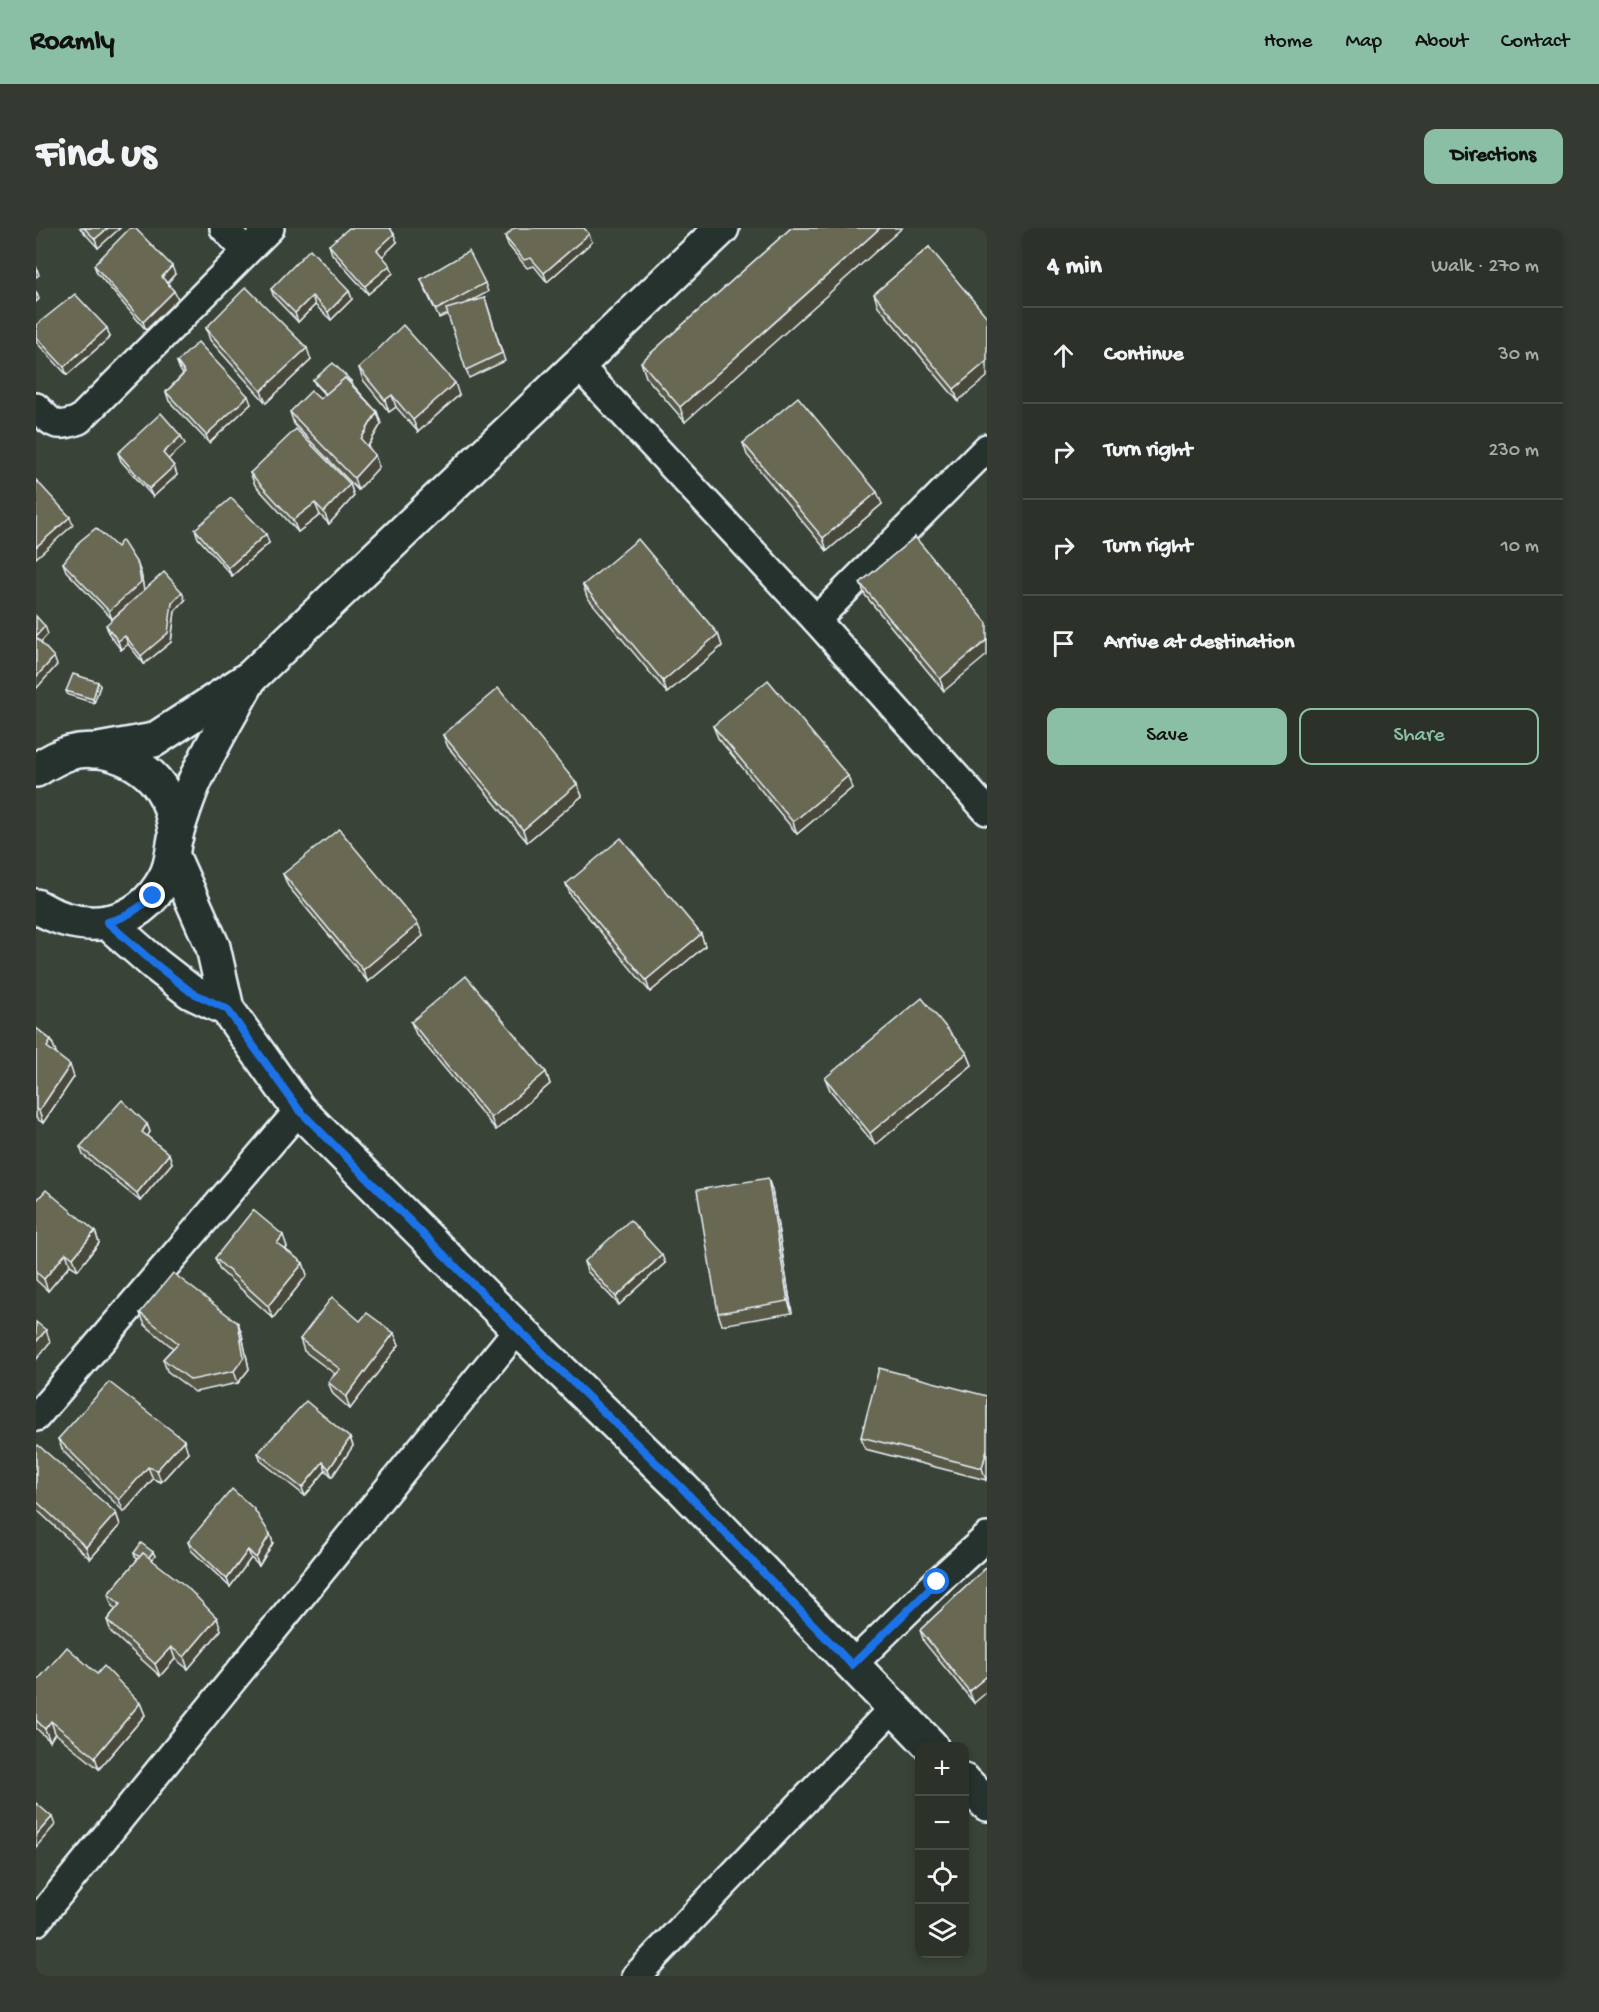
<!DOCTYPE html>
<meta charset="utf-8">
<style>
body{margin:0;font-family:"Gochi Hand",sans-serif;background:#343a32;color:#f1f3f6}
.controls{position:absolute;right:18px;bottom:18px;display:grid;overflow:hidden;border-radius:12px;box-shadow:0 3px 9px #0003}
.controls button{width:54px;height:54px;display:grid;place-items:center;padding:0;border:0;border-bottom:2px solid #484d47;background:#2c322a;color:#f1f3f6;font:30px sans-serif}
.stop{position:absolute;width:18px;height:18px;margin:-14px;border:4px solid #1a73e8;border-radius:50%;background:#fff}
.stop.end{background:#1a73e8;border-color:#fff;box-shadow:0 2px 6px #0008}
.list{margin:0;padding:0;list-style:none}
h2{display:flex;justify-content:space-between;align-items:center;height:78px;margin:0;padding:0 24px;font-size:26px}
h2 small{font-size:20px;font-weight:400;color:#a6aaa8}
.list li{display:grid;grid-template-columns:39px 1fr auto;gap:18px;align-items:center;box-sizing:border-box;height:96px;padding:0 24px;border-top:2px solid #484d47}
.list b{display:block;font-size:22px;white-space:nowrap}
.list em{font-size:20px;font-style:normal;color:#a6aaa8}
.actions{display:flex;gap:12px;padding:18px 24px}
.actions a{flex:1;padding:14px 0;border:2px solid #8abfa5;border-radius:12px;text-align:center;font-size:21px;color:#8abfa5}
.actions .main{background:#8abfa5;color:#111}
.icon{flex:none;width:33px;height:33px;fill:none;stroke:currentColor;stroke-width:2;stroke-linecap:round;stroke-linejoin:round}
.map{position:relative;flex:none;width:951px;height:1748px;overflow:hidden;border-radius:12px}
header{display:flex;align-items:center;gap:36px;box-sizing:border-box;height:84px;padding:0 30px;background:#8abfa5;color:#111}
header strong{font-size:28px}
nav{display:flex;gap:33px;margin-inline-start:auto;font-size:21px}
.intro{display:flex;align-items:center;justify-content:space-between;box-sizing:border-box;height:144px;padding:0 36px}
h1{margin:0;font-size:42px}
.button{padding:15px 27px;border-radius:12px;background:#8abfa5;color:#111;font-size:21px;font-weight:700}
main{display:flex;gap:36px;padding:0 36px}
aside{flex:1;background:#2c322a;border-radius:12px;box-shadow:0 3px 9px #0003}
.map>svg:first-child{display:block}
</style>
<header>
<strong>Roamly</strong>
<nav><a>Home</a><a>Map</a><a>About</a><a>Contact</a></nav>
</header>
<div class="intro"><h1>Find us</h1><a class="button">Directions</a></div>
<main>
<div class="map">
<svg width="951" height="1748" viewBox="0 0 951 1748">
<rect width="100%" height="100%" fill="#3a4338"/>
<filter id="ink" filterUnits="userSpaceOnUse"><feTurbulence type="fractalNoise" baseFrequency=".0167" numOctaves="2"/><feDisplacementMap in="SourceGraphic" scale="12" xChannelSelector="R" yChannelSelector="G"/><feConvolveMatrix kernelMatrix="1 2 1 2 8 2 1 2 1" color-interpolation-filters="sRGB"/></filter>
<g filter="url(#ink)">
<g fill="none" stroke-linecap="round" stroke-linejoin="round">
<defs>
<g id="street">
<path d="M188 0 210 23"/>
<path d="M542 137 780 392 951 583"/>
<path d="M0 179C17 196 19 201 43 192L234 0"/>
<path d="M780 392 951 220"/>
<path d="M0 1189 263 882"/>
<path d="M816 1437 901 1354 951 1309"/>
<path d="M0 1694 482 1101"/>
<path d="M600 1748 857 1480"/>
</g>
<g id="secondary">
<path d="M57 523 118 512 215 449 686 0"/>
<path d="M0 542C11 535 21 529 33 525 69 515 112 535 129 567 136 580 138 594 140 608"/>
<path d="M137 629 177 719 191 781 263 882 482 1101 646 1260 895 1518"/>
<path d="M0 678C46 706 101 702 129 650 137 636 136 621 140 606 145 590 151 571 158 555 174 519 195 485 214 450"/>
<path d="M71 694 119 736 155 764 191 781"/>
<path d="M928 1553 951 1576"/>
</g>
</defs>
<use href="#street" stroke="#e8f1f8" stroke-width="32"/>
<use href="#secondary" stroke="#e8f1f8" stroke-width="38"/>
<use href="#street" stroke="#26332d" stroke-width="27"/>
<use href="#secondary" stroke="#26332d" stroke-width="33"/>
</g>
<g fill="#595947" stroke="#e8f1f8" stroke-width="1.5">
<path d="M44 0H84L62 20Z"/>
<path d="M755 0 649 194 610 149 605 134Z"/>
<path d="M469 9 556 14 511 54 498 38 491 40 472 17Z"/>
<path d="M361 14 346 28 357 45 332 66 296 26 293 17Z"/>
<path d="M893 19 922 173 842 78 838 66Z"/>
<path d="M58 37 139 46 132 55 142 71 110 102 61 45Z"/>
<path d="M385 51 449 55 452 64 431 75 449 70 469 133 433 150 412 86 403 90 388 59Z"/>
<path d="M235 61 313 63 316 71 295 92 279 77 262 94 238 69Z"/>
<path d="M0 97 74 109 31 147 0 114Z"/>
<path d="M170 100 275 132 230 175 174 112Z"/>
<path d="M141 134 215 176 173 215 133 173 130 164 147 146 144 142Z"/>
<path d="M323 140 423 167 382 204 360 179 353 184 327 152Z"/>
<path d="M277 152 315 153 317 157 341 184 345 196 332 219 343 239 322 262 258 196 254 184 284 171 289 167 279 156Z"/>
<path d="M145 208 149 216 132 231 138 238 141 247 117 269 85 233 82 225Z"/>
<path d="M707 215 846 276 791 323 711 227Z"/>
<path d="M214 245 314 256 318 268 293 296 284 287 262 304 219 257Z"/>
<path d="M159 301 233 315 196 348 162 310Z"/>
<path d="M879 309 908 463 829 367 824 355Z"/>
<path d="M27 335 105 345 108 363 76 391 30 343Z"/>
<path d="M547 357 682 406 686 418 631 465 551 369Z"/>
<path d="M149 372 139 383 135 414 108 436 92 416 85 422 73 406 70 397Z"/>
<path d="M64 458 58 475 32 467 30 463Z"/>
<path d="M677 498 816 560 761 606 682 510Z"/>
<path d="M407 507 541 556 546 568 491 614 412 519Z"/>
<path d="M247 646 387 708 332 754 252 658Z"/>
<path d="M530 656 665 706 669 718 614 764 535 668Z"/>
<path d="M375 794 510 844 514 856 460 902 380 806Z"/>
<path d="M0 800 15 812 20 824 19 825 38 849 7 895 0 890Z"/>
<path d="M931 825 936 837 839 917 794 862 789 850Z"/>
<path d="M111 896 114 904 111 908 133 926 136 935 104 973 47 927 44 919Z"/>
<path d="M736 962 756 1085 686 1097 682 1085Z"/>
<path d="M0 973 59 1003 63 1015 42 1042 34 1037 12 1063 0 1052Z"/>
<path d="M251 1019 250 1022 267 1035 271 1047 237 1090 184 1042 179 1030Z"/>
<path d="M548 1034 629 1035 583 1077 551 1043Z"/>
<path d="M104 1085 202 1095 206 1107 213 1141 202 1155 159 1164 131 1143 127 1131 137 1120 109 1097Z"/>
<path d="M324 1093 358 1105 363 1117 314 1181 297 1166 292 1154 299 1146 268 1123 264 1111Z"/>
<path d="M951 1168 950 1252 829 1221 825 1209Z"/>
<path d="M314 1210 317 1218 296 1249 290 1242 269 1268 225 1233 222 1225Z"/>
<path d="M22 1211 152 1224 125 1254 117 1251 88 1284 27 1223Z"/>
<path d="M0 1219 80 1285 84 1297 54 1331 0 1281Z"/>
<path d="M234 1306 237 1315 223 1338 215 1330 194 1359 155 1322 152 1314Z"/>
<path d="M117 1324 119 1328 116 1332 181 1390 185 1402 152 1441 139 1431 124 1448 75 1404 71 1392 80 1381 76 1378 72 1366 102 1331 99 1329 98 1325Z"/>
<path d="M951 1339 938 1475 888 1414 884 1402Z"/>
<path d="M61 1446 104 1475 109 1487 63 1541 19 1505 14 1513 0 1500V1454Z"/>
</g>
<g fill="#49493a" stroke="#e8f1f8" stroke-width="1.5">
<path d="M72 0H84L62 20 59 11Z"/>
<path d="M844 0H866L649 194 644 179Z"/>
<path d="M358 6 361 14 344 31 341 22Z"/>
<path d="M553 6 556 14 511 54 508 45Z"/>
<path d="M354 37 357 45 332 66 329 58Z"/>
<path d="M0 38 3 47 0 49Z"/>
<path d="M136 38 139 46 129 57 126 49Z"/>
<path d="M0 63 3 71 0 74Z"/>
<path d="M138 63 142 71 110 102 107 94Z"/>
<path d="M313 63 316 71 295 92 292 84Z"/>
<path d="M276 68 279 77 262 94 259 85Z"/>
<path d="M71 100 74 109 31 147 28 139Z"/>
<path d="M271 120 275 132 230 175 225 163Z"/>
<path d="M951 133V149L922 173 918 161Z"/>
<path d="M419 155 423 167 382 204 377 192Z"/>
<path d="M356 167 360 179 353 184 349 172Z"/>
<path d="M212 168 215 176 173 215 170 207Z"/>
<path d="M341 184 345 196 329 223 325 211Z"/>
<path d="M145 208 149 216 130 233 127 225Z"/>
<path d="M339 227 343 239 322 262 318 250Z"/>
<path d="M138 238 141 247 117 269 113 261Z"/>
<path d="M314 256 318 268 293 296 288 284Z"/>
<path d="M841 264 846 276 791 323 787 310Z"/>
<path d="M279 275 284 287 262 304 257 292Z"/>
<path d="M34 289 37 297 0 330V319Z"/>
<path d="M230 306 233 315 196 348 192 340Z"/>
<path d="M102 337 105 345 108 363 76 391 73 383Z"/>
<path d="M146 364 149 372 139 383 135 414 108 436 105 428 136 375Z"/>
<path d="M9 398 12 406 2 417 0 408Z"/>
<path d="M682 406 686 418 631 465 627 453Z"/>
<path d="M89 408 92 416 85 422 82 413Z"/>
<path d="M951 412V427L908 463 904 451Z"/>
<path d="M18 429 21 437 0 461V449Z"/>
<path d="M62 454 64 458 58 475 57 471Z"/>
<path d="M812 548 816 560 761 606 757 594Z"/>
<path d="M541 556 546 568 491 614 487 602Z"/>
<path d="M382 696 387 708 332 754 327 742Z"/>
<path d="M665 706 669 718 614 764 610 752Z"/>
<path d="M15 812 20 824 15 831 11 819Z"/>
<path d="M931 825 936 837 839 917 834 905Z"/>
<path d="M34 837 38 849 7 895 3 883Z"/>
<path d="M510 844 514 856 460 902 455 890Z"/>
<path d="M111 896 114 904 109 912 106 904Z"/>
<path d="M133 926 136 935 104 973 101 965Z"/>
<path d="M732 950 736 962 756 1085 752 1073Z"/>
<path d="M59 1003 63 1015 42 1042 37 1030Z"/>
<path d="M247 1007 251 1019 246 1027 241 1015Z"/>
<path d="M30 1025 34 1037 12 1063 8 1051Z"/>
<path d="M626 1027 629 1035 583 1077 580 1069Z"/>
<path d="M267 1035 271 1047 237 1090 232 1078Z"/>
<path d="M202 1095 206 1107 213 1141 202 1155 198 1143Z"/>
<path d="M10 1102 14 1114 0 1132V1114Z"/>
<path d="M358 1105 363 1117 314 1181 310 1169Z"/>
<path d="M314 1210 317 1218 296 1249 293 1241Z"/>
<path d="M148 1212 152 1224 125 1254 121 1242Z"/>
<path d="M951 1221V1249L950 1252 946 1240Z"/>
<path d="M287 1234 290 1242 269 1268 266 1260Z"/>
<path d="M112 1239 117 1251 88 1284 83 1272Z"/>
<path d="M80 1285 84 1297 54 1331 50 1319Z"/>
<path d="M234 1306 237 1315 223 1338 220 1330Z"/>
<path d="M212 1322 215 1330 194 1359 191 1351Z"/>
<path d="M117 1324 119 1328 111 1338 110 1333Z"/>
<path d="M181 1390 185 1402 152 1441 148 1429Z"/>
<path d="M135 1419 139 1431 124 1448 119 1436Z"/>
<path d="M951 1448V1464L938 1475 933 1463Z"/>
<path d="M104 1475 109 1487 63 1541 59 1529Z"/>
<path d="M15 1493 19 1505 14 1513 9 1501Z"/>
<path d="M16 1589 19 1597 0 1619V1607Z"/>
</g>
<g fill="#686853" stroke="#e8f1f8" stroke-width="1.5">
<path d="M48 0H72L59 11Z"/>
<path d="M94 0H99L136 38 126 49 138 63 107 94 58 37Z"/>
<path d="M313 0H354L358 6 341 22 354 37 329 58 293 17Z"/>
<path d="M478 0H548L553 6 508 45 495 30 488 32 469 9Z"/>
<path d="M755 0H844L644 179 605 134Z"/>
<path d="M893 19 951 89V133L918 161 838 66Z"/>
<path d="M274 21 313 63 292 84 276 68 259 85 235 61Z"/>
<path d="M433 23 449 55 400 82 385 51Z"/>
<path d="M210 59 271 120 225 163 170 100Z"/>
<path d="M39 66 71 100 28 139 0 109V97Z"/>
<path d="M449 70 466 125 430 142 410 81Z"/>
<path d="M367 97 419 155 377 192 356 167 349 172 323 140Z"/>
<path d="M162 114 212 168 170 207 130 164 149 145 141 134Z"/>
<path d="M297 135 315 153 314 154 309 150 290 166 277 152Z"/>
<path d="M309 150 341 184 325 211 339 227 318 250 254 184 275 163 284 171Z"/>
<path d="M762 169 841 264 787 310 707 215Z"/>
<path d="M125 185 145 208 127 225 138 238 113 261 82 225Z"/>
<path d="M260 201 314 256 288 284 279 275 257 292 214 245Z"/>
<path d="M0 252 34 289 0 319Z"/>
<path d="M195 270 230 306 192 340 159 301Z"/>
<path d="M60 300 81 319 86 312 102 337 105 354 73 383 27 335 44 313Z"/>
<path d="M879 309 951 395V412L904 451 824 355Z"/>
<path d="M602 311 682 406 627 453 547 357Z"/>
<path d="M128 344 146 364 136 375 132 405 105 428 89 408 82 413 70 397Z"/>
<path d="M0 388 9 398 0 408Z"/>
<path d="M0 409 18 429 0 449Z"/>
<path d="M37 446 62 454 57 471 30 463Z"/>
<path d="M732 452 812 548 757 594 677 498Z"/>
<path d="M462 460 541 556 487 602 407 507Z"/>
<path d="M303 601 382 696 327 742 247 646Z"/>
<path d="M585 610 665 706 610 752 530 656Z"/>
<path d="M430 748 510 844 455 890 375 794Z"/>
<path d="M886 770 931 825 834 905 789 850Z"/>
<path d="M0 800 15 812 11 819 34 837 3 883 0 881Z"/>
<path d="M86 872 111 896 106 904 133 926 101 965 44 919Z"/>
<path d="M732 950 752 1073 682 1085 661 962Z"/>
<path d="M10 962 59 1003 37 1030 30 1025 8 1051 0 1044V973Z"/>
<path d="M217 982 247 1007 241 1015 267 1035 232 1078 179 1030Z"/>
<path d="M594 992 626 1027 580 1069 548 1034Z"/>
<path d="M137 1045 202 1095 208 1129 198 1143 155 1152 127 1131 142 1115 104 1085Z"/>
<path d="M296 1069 324 1093 331 1085 358 1105 310 1169 292 1154 304 1141 264 1111Z"/>
<path d="M0 1094 10 1102 0 1114Z"/>
<path d="M843 1140 951 1168V1221L946 1240 825 1209Z"/>
<path d="M73 1154 148 1212 121 1242 112 1239 83 1272 22 1211Z"/>
<path d="M270 1173 314 1210 293 1241 287 1234 266 1260 222 1225Z"/>
<path d="M2 1217 80 1285 50 1319 0 1273V1219Z"/>
<path d="M196 1261 218 1281 234 1306 220 1330 212 1322 191 1351 152 1314Z"/>
<path d="M105 1315 117 1324 112 1330 107 1325 104 1329 98 1325Z"/>
<path d="M107 1325 151 1359 181 1390 148 1429 135 1419 119 1436 71 1392 84 1376 72 1366Z"/>
<path d="M951 1339V1448L933 1463 884 1402Z"/>
<path d="M31 1419 61 1446 68 1438 104 1475 59 1529 15 1493 9 1501 0 1492V1454Z"/>
<path d="M0 1575 16 1589 0 1607Z"/>
</g>
</g>
<g fill="none" stroke-linecap="round" stroke-linejoin="round" filter="url(#ink)">
<path stroke="#1a73e8" stroke-width="8" d="M117 668C103 680 90 690 71 694L119 736 155 764 191 781 263 882 482 1101 646 1260 816 1437 901 1354"/>
</g>
</svg>
<div class="controls">
<button>+</button>
<button>−</button>
<button><svg class="icon" aria-label="locate" viewBox="0 0 24 24"><circle cx="12" cy="12" r="6"/><path d="M12 2v4M12 18v4M2 12h4M18 12h4"/></svg></button>
<button><svg class="icon" aria-label="layers" viewBox="0 0 24 24"><path d="M12 4l9 5-9 5-9-5zM3 14l9 5 9-5"/></svg></button>
</div>
<div class="stop" style="left:901px;top:1354px"></div>
<div class="stop end" style="left:117px;top:668px"></div>
</div>
<aside>
<h2>4 min<small>Walk · 270 m</small></h2>
<ul class="list">
<li><svg class="icon" aria-label="ahead" viewBox="0 0 24 24"><path d="M12 20V5M6 11l6-6 6 6"/></svg><div><b>Continue</b></div><em>30 m</em></li>
<li><svg class="icon" aria-label="right" viewBox="0 0 24 24"><path d="M7 20v-9h11M14 6l5 5-5 5"/></svg><div><b>Turn right</b></div><em>230 m</em></li>
<li><svg class="icon" aria-label="right" viewBox="0 0 24 24"><path d="M7 20v-9h11M14 6l5 5-5 5"/></svg><div><b>Turn right</b></div><em>10 m</em></li>
<li><svg class="icon" aria-label="arrive" viewBox="0 0 24 24"><path d="M6 21V4h12l-3 4 3 4H6"/></svg><div><b>Arrive at destination</b></div></li>
</ul>
<div class="actions"><a class="main">Save</a><a>Share</a></div>
</aside>
</main>
